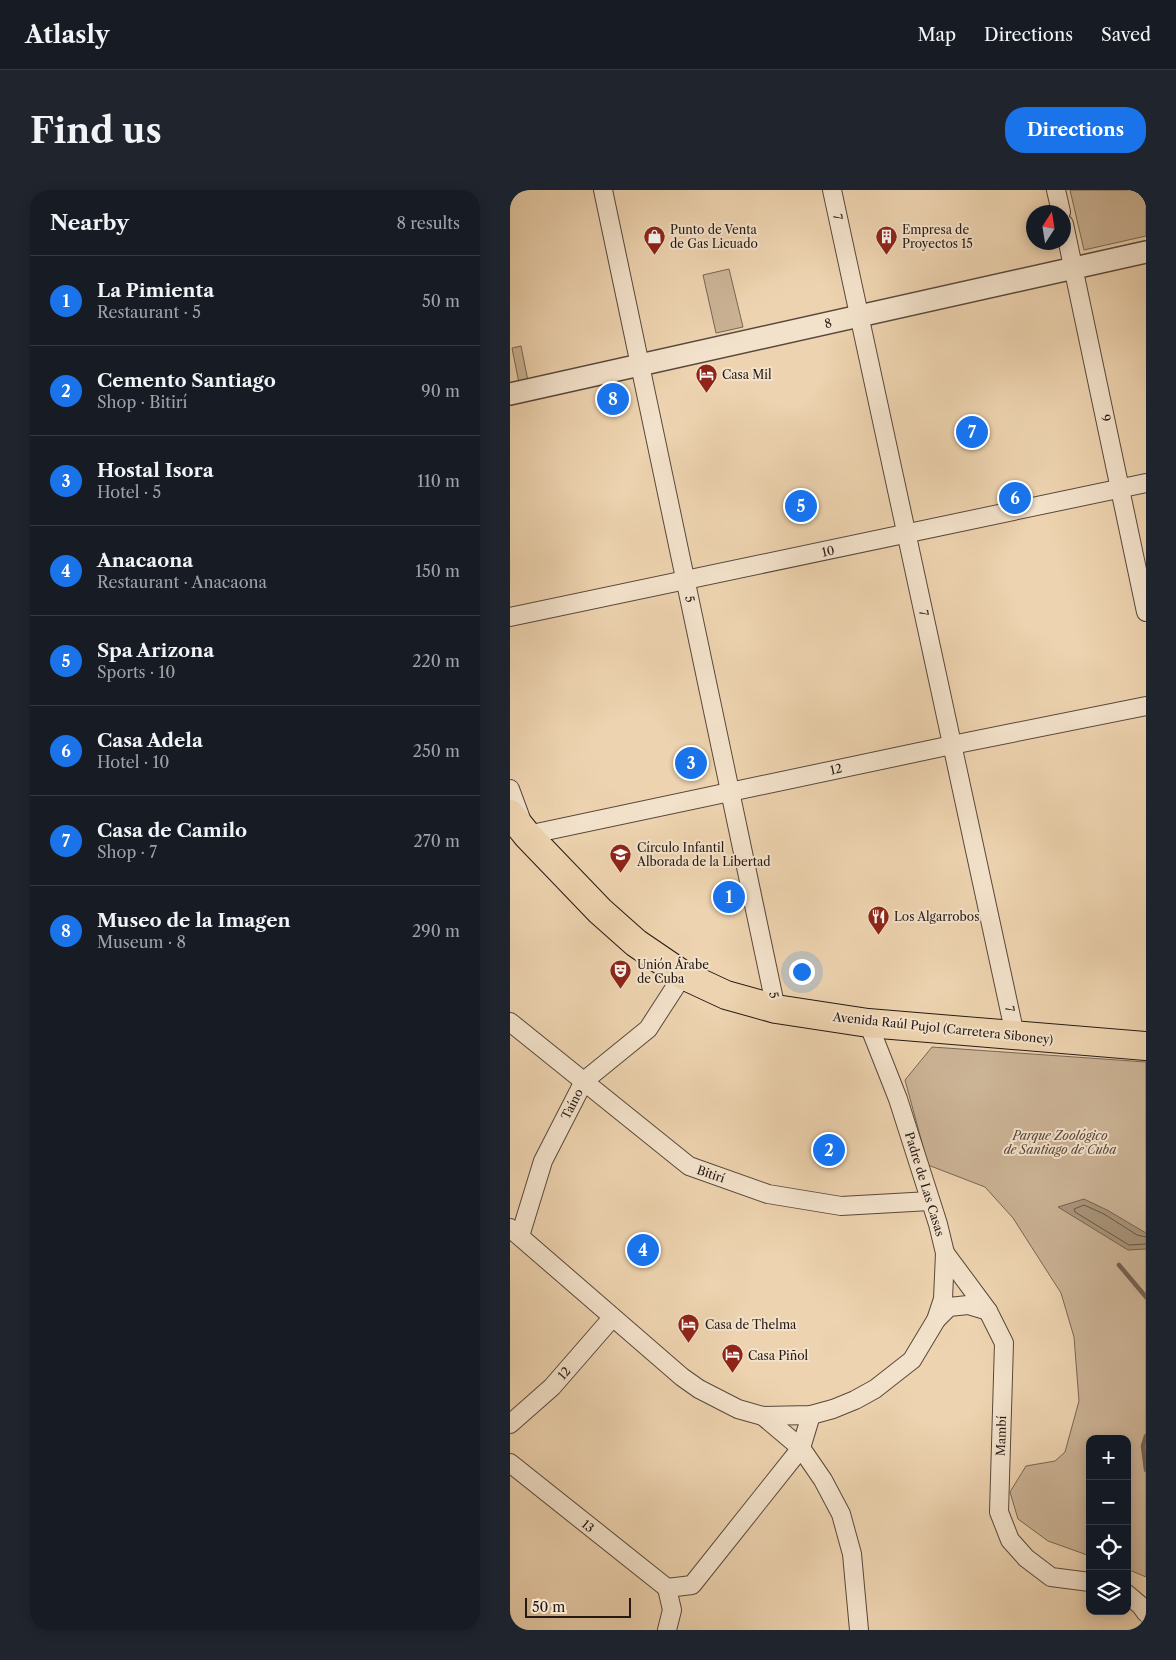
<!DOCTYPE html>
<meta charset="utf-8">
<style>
body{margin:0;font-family:"Libre Caslon Text",serif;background:#20242c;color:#f1f3f6}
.controls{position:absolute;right:15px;bottom:15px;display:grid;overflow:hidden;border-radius:10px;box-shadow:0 2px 12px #0003}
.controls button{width:45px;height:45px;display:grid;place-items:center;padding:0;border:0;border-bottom:1px solid #363941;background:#171b24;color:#f1f3f6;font:25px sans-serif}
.compass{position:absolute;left:516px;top:15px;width:45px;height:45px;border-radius:50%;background:#171b24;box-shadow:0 2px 12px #0003;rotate:12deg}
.scale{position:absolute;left:15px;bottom:12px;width:106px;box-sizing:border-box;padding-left:5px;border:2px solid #261914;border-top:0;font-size:14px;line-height:18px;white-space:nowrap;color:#261914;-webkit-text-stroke:4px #f3e2cb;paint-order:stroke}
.you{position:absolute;left:291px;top:781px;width:18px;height:18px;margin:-12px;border:4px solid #fff;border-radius:50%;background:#1a73e8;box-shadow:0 0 0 8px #1a73e833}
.badge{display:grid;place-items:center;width:32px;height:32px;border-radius:50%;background:#1a73e8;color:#fff;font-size:16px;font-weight:700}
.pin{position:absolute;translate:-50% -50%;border:2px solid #fff;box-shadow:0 1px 5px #0006}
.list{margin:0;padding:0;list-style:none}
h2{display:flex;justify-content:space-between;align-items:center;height:65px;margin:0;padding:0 20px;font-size:21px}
h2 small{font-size:16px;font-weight:400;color:#9ea1a6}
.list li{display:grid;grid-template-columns:32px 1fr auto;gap:15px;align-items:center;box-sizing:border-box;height:90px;padding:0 20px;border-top:1px solid #363941}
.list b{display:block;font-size:19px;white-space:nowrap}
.list p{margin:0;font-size:16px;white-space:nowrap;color:#9ea1a6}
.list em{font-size:16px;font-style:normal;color:#9ea1a6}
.icon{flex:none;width:28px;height:28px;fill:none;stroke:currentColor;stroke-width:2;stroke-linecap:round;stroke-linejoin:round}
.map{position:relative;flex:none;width:636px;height:1440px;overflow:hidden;border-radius:20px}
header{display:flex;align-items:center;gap:30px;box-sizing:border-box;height:70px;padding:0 25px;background:#171b24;border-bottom:1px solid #363941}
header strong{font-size:24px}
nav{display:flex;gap:28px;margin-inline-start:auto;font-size:18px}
.intro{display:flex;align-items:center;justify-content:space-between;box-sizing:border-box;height:120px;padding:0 30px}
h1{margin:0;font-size:35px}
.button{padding:12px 22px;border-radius:20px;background:#1a73e8;color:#fff;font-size:18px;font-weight:700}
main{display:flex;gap:30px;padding:0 30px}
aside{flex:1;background:#171b24;border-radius:20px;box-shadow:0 2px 12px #0003}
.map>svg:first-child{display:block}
</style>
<header>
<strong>Atlasly</strong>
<nav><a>Map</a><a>Directions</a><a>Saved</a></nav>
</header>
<div class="intro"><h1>Find us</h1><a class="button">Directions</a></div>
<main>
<aside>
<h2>Nearby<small>8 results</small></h2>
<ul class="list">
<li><span class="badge">1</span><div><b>La Pimienta</b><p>Restaurant · 5</p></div><em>50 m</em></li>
<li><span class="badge">2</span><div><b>Cemento Santiago</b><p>Shop · Bitirí</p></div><em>90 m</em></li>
<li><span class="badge">3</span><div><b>Hostal Isora</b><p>Hotel · 5</p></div><em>110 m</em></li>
<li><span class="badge">4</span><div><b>Anacaona</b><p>Restaurant · Anacaona</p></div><em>150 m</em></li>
<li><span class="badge">5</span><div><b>Spa Arizona</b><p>Sports · 10</p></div><em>220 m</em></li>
<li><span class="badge">6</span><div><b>Casa Adela</b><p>Hotel · 10</p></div><em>250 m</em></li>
<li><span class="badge">7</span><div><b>Casa de Camilo</b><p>Shop · 7</p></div><em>270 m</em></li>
<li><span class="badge">8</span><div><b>Museo de la Imagen</b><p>Museum · 8</p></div><em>290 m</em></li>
</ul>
</aside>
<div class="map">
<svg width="636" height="1440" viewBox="0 0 636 1440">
<rect width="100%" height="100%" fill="#edd3af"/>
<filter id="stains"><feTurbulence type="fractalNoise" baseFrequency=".004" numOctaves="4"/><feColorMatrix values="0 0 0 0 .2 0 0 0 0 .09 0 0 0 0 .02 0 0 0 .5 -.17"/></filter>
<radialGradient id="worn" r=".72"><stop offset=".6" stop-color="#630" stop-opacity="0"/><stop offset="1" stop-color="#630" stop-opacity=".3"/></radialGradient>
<g fill="#cbb395" stroke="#786654">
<path d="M560 0H636V46L574 60Z"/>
<path d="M219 79 233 137 206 143 193 85Z"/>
<path d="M11 156 18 191 9 193 2 158Z"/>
<path d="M422 857 636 872V1387L617 1379V1249H580V1366L538 1351 508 1329 500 1302 516 1276 545 1271 555 1262 569 1211 564 1147 551 1103 503 1028 475 997 418 975 395 890Z"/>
</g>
<path fill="#a9947a" stroke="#756351" d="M574 1009 597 1020 636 1043V1059L618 1060 548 1017Z"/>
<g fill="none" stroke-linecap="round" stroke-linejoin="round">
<path stroke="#685647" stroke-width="1" d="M636 1047 627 1045 594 1024 574 1015 564 1019 565 1022 619 1055 636 1054"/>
<g stroke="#756351" stroke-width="4.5">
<path d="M609 1075 636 1107"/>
<path d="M636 1246 633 1256 636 1280"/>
</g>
<defs>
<g id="minor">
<path d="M93 0 266 819"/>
<path d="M322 0 505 845"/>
<path d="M546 0 551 22"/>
<path d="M554 34 636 422"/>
<path d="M0 427 636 293"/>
<path d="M0 599 17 645 442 555 636 516"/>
<path d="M0 832 179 976 258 1004 331 1016 420 1011"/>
<path d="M0 1038 172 1187 189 1199 228 1219 253 1226 291 1258 313 1290 331 1324 342 1364 349 1440"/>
<path d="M10 1046 33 971 74 891 138 839 173 785"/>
<path d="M435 1063 478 1121 494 1153 489 1322 500 1350 516 1368 541 1387 580 1392"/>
<path d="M426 1130 439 1117 458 1115 478 1121"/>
<path d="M253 1226 301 1225 323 1219 345 1210 365 1199 402 1170 426 1130 433 1109 435 1063 428 1034 388 909 358 833"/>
<path d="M0 1234 42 1197 102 1128"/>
<path d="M0 1273 157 1398"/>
<path d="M617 1404 631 1416 636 1423"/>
<path d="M157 1440 162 1420 157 1398 182 1395 291 1258 301 1225"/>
</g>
<path id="tertiary" d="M0 204 636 62"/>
<path id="primary" d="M0 624 17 645 90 721 126 753 173 785 216 805 266 819 358 833 636 856"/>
</defs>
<use href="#minor" stroke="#58483b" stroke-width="20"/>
<use href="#tertiary" stroke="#58483b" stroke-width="24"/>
<use href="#primary" stroke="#261914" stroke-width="30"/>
<use href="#minor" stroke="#f3e2cb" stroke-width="18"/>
<use href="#tertiary" stroke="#f3e2cb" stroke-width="21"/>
<use href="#primary" stroke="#edd3af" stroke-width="28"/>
</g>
<defs>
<symbol id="shop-pin" viewBox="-11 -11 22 30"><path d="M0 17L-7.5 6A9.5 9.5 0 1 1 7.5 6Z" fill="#8f2418" stroke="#f3e2cb"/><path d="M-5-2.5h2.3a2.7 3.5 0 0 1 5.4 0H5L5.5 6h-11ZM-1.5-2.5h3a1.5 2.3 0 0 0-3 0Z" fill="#fff"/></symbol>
<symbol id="building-pin" viewBox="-11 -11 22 30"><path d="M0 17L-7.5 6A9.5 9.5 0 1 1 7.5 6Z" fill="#8f2418" stroke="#f3e2cb"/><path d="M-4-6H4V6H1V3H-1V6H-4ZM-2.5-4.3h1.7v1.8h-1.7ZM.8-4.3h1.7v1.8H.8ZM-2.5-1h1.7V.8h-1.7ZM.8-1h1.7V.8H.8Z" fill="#fff"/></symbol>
<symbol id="hotel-pin" viewBox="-11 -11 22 30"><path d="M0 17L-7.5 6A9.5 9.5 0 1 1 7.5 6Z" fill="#8f2418" stroke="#f3e2cb"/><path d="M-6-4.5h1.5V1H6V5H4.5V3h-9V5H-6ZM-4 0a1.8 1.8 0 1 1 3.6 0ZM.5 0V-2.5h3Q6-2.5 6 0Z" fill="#fff"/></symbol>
<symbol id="school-pin" viewBox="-11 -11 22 30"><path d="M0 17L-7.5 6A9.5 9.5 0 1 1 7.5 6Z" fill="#8f2418" stroke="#f3e2cb"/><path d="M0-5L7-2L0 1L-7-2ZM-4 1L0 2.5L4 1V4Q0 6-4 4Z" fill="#fff"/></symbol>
<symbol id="restaurant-pin" viewBox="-11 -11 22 30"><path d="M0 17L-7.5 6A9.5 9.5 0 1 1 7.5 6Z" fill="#8f2418" stroke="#f3e2cb"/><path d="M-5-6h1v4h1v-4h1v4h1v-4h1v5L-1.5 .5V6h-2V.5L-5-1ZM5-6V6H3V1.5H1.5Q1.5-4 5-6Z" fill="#fff"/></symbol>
<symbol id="theatre-pin" viewBox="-11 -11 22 30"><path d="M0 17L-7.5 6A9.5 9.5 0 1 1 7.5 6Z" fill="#8f2418" stroke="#f3e2cb"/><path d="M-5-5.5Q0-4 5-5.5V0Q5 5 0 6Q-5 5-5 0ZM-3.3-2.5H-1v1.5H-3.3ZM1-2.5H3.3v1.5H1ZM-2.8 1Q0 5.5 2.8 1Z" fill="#fff"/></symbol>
</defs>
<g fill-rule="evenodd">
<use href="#shop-pin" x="132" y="34" width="25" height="34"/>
<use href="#building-pin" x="364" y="34" width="25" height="34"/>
<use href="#hotel-pin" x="184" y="172" width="25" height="34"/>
<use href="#school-pin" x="98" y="652" width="25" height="34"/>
<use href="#restaurant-pin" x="356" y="714" width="25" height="34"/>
<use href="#theatre-pin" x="98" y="768" width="25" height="34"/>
<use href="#hotel-pin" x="166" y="1122" width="25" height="34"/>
<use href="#hotel-pin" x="210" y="1152" width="25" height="34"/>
</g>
<g text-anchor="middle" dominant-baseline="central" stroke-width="4" stroke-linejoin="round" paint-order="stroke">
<g font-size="12" fill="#261914" stroke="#f3e2cb">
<text transform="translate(328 27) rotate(78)">7</text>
<text transform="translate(318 133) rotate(-12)">8</text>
<text transform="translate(596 228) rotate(78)">9</text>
<text transform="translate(318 361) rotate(-12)">10</text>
<text transform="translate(180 409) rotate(78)">5</text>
<text transform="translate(414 423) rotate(78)">7</text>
<text transform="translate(326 579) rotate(-12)">12</text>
<text transform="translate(264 805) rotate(78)">5</text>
<text transform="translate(500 819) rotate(78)">7</text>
<text transform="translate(433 838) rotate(6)">Avenida Raúl Pujol (Carretera Siboney)</text>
<text transform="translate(62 914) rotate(-63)">Taíno</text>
<text transform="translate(201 984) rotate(19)">Bitirí</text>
<text transform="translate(415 994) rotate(73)">Padre de Las Casas</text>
<text transform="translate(54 1183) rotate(-49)">12</text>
<text transform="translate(491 1246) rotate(-88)">Mambí</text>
<text transform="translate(78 1336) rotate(39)">13</text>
</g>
<g font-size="12" fill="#261914" stroke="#f3e2cb" text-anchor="start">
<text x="160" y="39">Punto de Venta<tspan x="160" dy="14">de Gas Licuado</tspan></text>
<text x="392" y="39">Empresa de<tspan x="392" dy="14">Proyectos 15</tspan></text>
<text x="212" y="184">Casa Mil</text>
<text x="127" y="657">Círculo Infantil<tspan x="127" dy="14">Alborada de la Libertad</tspan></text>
<text x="384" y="726">Los Algarrobos</text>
<text x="127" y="774">Unión Árabe<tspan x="127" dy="14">de Cuba</tspan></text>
<text x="195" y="1134">Casa de Thelma</text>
<text x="238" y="1165">Casa Piñol</text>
</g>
<g font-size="12" font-style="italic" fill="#58473b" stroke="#f3e2cb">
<text x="550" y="945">Parque Zoológico<tspan x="550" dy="14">de Santiago de Cuba</tspan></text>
</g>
</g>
<rect width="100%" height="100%" filter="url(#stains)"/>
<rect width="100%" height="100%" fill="url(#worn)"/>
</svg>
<div class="controls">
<button>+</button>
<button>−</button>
<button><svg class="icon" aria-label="locate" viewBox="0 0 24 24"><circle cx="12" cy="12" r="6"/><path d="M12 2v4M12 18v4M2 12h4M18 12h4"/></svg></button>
<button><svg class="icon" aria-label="layers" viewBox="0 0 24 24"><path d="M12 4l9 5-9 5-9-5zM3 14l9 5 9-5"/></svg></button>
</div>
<svg class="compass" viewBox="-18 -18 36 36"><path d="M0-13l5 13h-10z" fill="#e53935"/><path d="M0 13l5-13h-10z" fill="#9ea1a6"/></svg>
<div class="scale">50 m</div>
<div class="you"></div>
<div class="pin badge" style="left:219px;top:707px">1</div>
<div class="pin badge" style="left:319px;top:960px">2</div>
<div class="pin badge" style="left:181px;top:573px">3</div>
<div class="pin badge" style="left:133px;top:1060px">4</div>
<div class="pin badge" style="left:291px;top:316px">5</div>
<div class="pin badge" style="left:505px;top:308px">6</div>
<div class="pin badge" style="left:462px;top:242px">7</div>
<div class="pin badge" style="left:103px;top:209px">8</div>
</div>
</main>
